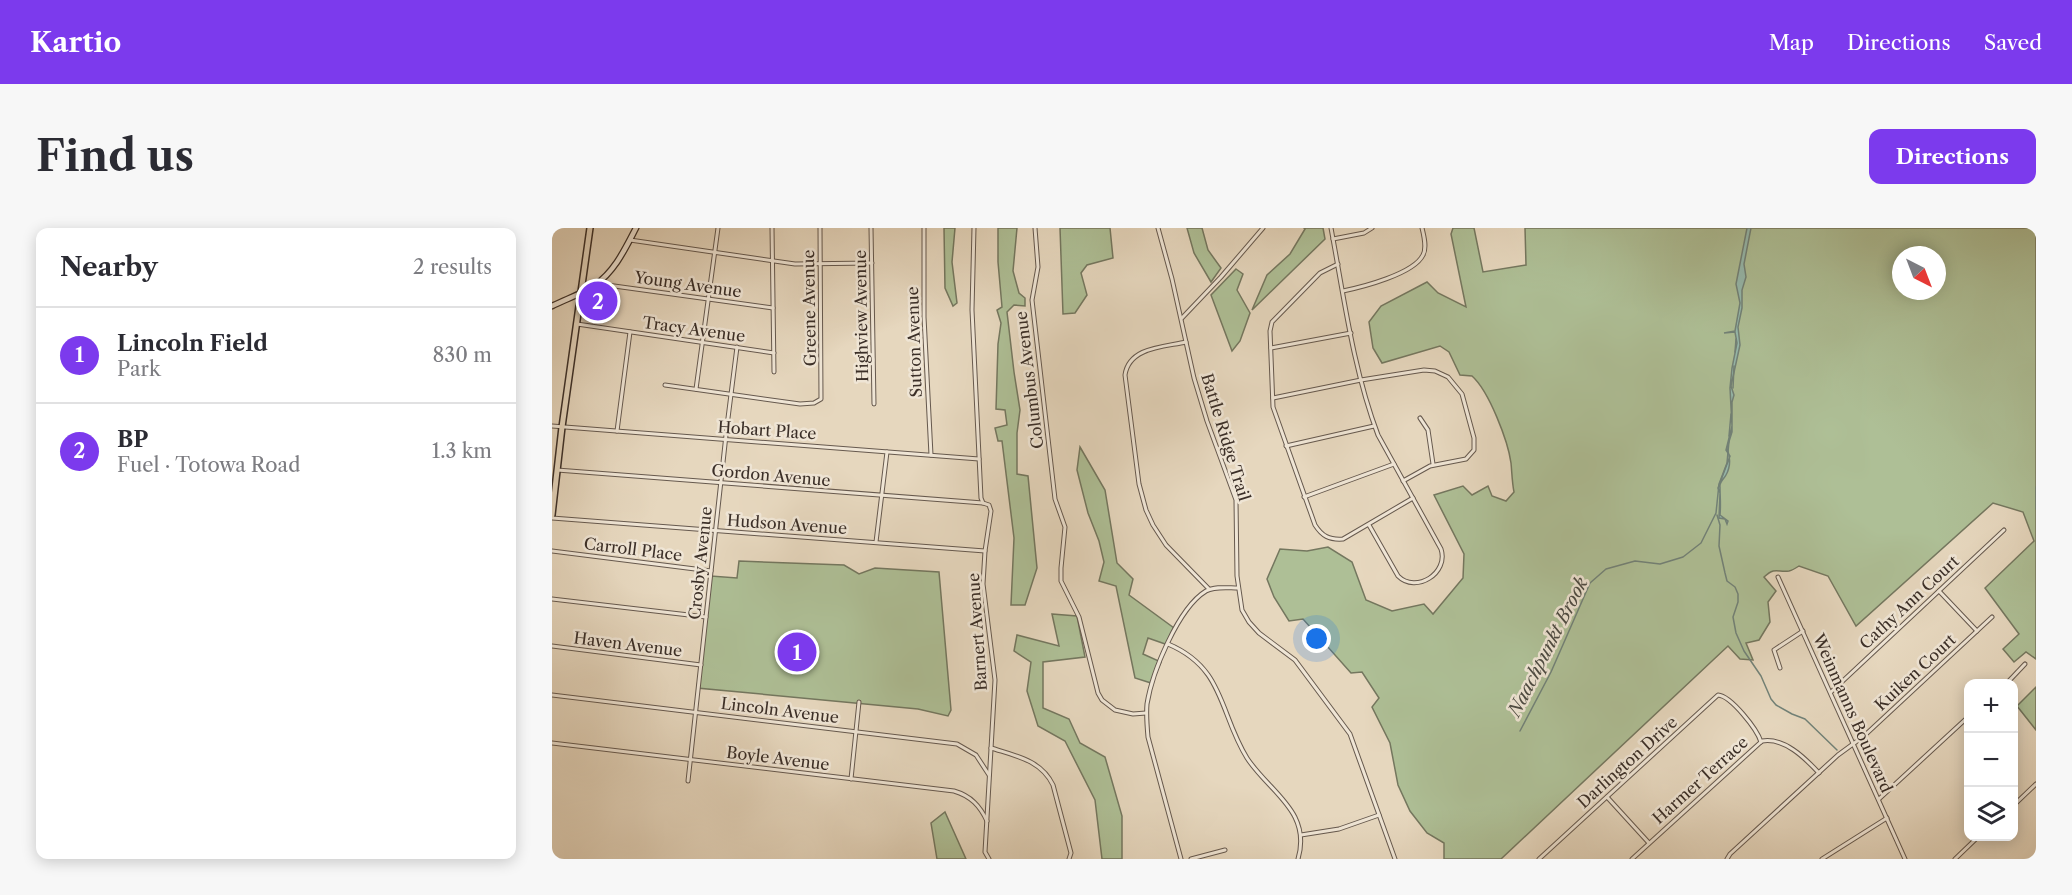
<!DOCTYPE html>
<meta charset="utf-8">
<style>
body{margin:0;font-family:"Libre Caslon Text",serif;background:#f7f7f7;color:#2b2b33}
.controls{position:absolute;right:18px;bottom:18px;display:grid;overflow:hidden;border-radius:12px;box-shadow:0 3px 15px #0003}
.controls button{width:54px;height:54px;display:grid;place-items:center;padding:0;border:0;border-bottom:2px solid #e1e1e2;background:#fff;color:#2b2b33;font:30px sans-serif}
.compass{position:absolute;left:1340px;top:18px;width:54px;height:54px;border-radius:50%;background:#fff;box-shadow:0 3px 15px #0003;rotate:138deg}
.you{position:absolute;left:765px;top:411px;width:21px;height:21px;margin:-15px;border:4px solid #fff;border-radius:50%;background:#1a73e8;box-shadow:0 0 0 9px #1a73e833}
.badge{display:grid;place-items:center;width:39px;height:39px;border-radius:50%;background:#7c3aed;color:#fff;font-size:20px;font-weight:700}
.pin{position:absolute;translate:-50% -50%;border:3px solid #fff;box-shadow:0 2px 6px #0006}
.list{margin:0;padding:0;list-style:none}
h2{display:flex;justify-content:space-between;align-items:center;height:78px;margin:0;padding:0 24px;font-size:26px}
h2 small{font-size:20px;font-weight:400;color:#7c7c81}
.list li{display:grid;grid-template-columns:39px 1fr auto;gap:18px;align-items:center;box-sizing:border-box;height:96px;padding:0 24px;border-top:2px solid #e1e1e2}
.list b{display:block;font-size:22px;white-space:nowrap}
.list p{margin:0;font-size:20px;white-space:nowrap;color:#7c7c81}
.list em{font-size:20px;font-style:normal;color:#7c7c81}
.icon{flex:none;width:33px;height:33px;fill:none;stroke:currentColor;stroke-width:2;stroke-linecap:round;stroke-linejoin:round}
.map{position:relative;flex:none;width:1484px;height:631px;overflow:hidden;border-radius:12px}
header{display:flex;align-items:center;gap:36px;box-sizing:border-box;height:84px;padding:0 30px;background:#7c3aed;color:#fff}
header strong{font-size:28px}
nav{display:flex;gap:33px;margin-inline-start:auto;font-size:21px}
.intro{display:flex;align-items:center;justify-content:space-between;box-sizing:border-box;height:144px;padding:0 36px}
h1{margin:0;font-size:42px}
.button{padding:15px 27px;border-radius:12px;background:#7c3aed;color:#fff;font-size:21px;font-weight:700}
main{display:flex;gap:36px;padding:0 36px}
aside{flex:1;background:#fff;border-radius:12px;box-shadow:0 3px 15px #0003}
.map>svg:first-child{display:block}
</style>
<header>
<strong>Kartio</strong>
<nav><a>Map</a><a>Directions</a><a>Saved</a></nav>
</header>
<div class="intro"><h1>Find us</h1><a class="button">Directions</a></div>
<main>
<aside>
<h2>Nearby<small>2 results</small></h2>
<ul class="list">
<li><span class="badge">1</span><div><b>Lincoln Field</b><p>Park</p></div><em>830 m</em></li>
<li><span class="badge">2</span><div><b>BP</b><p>Fuel · Totowa Road</p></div><em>1.3 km</em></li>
</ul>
</aside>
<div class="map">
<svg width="1484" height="631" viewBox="0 0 1484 631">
<rect width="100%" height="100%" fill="#e6d7be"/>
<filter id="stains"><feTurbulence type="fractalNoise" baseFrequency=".00333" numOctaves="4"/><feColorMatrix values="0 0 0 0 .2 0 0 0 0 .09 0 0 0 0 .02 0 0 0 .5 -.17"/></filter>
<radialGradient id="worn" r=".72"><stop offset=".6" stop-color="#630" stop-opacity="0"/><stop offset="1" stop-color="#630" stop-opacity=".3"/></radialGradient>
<g fill="#aebf96" stroke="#74775f" stroke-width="1.5" fill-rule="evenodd">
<path d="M392 0H403L400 34 405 75 401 78 393 60Z"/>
<path d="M446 0H465L461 43 467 65 473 70V78L462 77 455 84 462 144 468 182 465 205V246L476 248 485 340 473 377H459L462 310 450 213H446L443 200 455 197 453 182 444 181 446 116 449 95 445 82 450 79 446 34Z"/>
<path d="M508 0H558L561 30 535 37 529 45 535 67 523 85 511 86Z"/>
<path d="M635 0H650L656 22 669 40 659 54 642 25Z"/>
<path d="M752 0H771L773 11 700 82 715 47 738 26 753 1Z"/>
<path d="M901 0H922L931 44 974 37 973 0H1484V431L1474 424 1462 434 1451 421 1467 406 1433 360 1482 313 1471 284 1441 275 1304 398 1276 348 1247 338C1244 340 1241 342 1237 343 1226 345 1224 338 1212 349L1224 363 1216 374 1218 394 1207 412 1194 415 1201 432 1188 431 1176 418 949 631H892V615L875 605 858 583 846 557 838 515 820 479 827 470 810 444 799 445 751 391 737 393 722 369 715 351 728 321 755 323 776 319 800 334 814 372 840 383 872 376 881 386 911 350 912 326 882 267 911 258 920 267 936 258 940 268 954 273 962 264C960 254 960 245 959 235 956 213 937 163 920 148L908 147 897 124 888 118 830 135 821 120 817 94 829 78 875 54 886 65 914 79 899 6ZM1349 27H1385V63H1349Z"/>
<path d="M684 41 691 46 685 62 698 85 688 113 680 123 659 67Z"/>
<path d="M528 219 553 262 565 335 581 351 577 367 622 400 616 417 596 410 591 426 609 434 599 455 583 450 564 358 547 353 552 334 547 313 536 285 525 242Z"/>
<path d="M187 333 292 337 307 346 323 340 387 344 399 482 396 488 366 481 145 460 159 348 185 350Z"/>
<path d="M500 386 525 388 533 429 491 434V480L517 491 528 515 553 529 570 588V631H550L543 572 513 513 486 498 475 463 479 434 462 423 465 407 507 418Z"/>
<path d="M1484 459V502L1465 478Z"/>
<path d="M393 584 414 631H385L379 595Z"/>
</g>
<path fill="#96baae" stroke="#728278" stroke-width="1.5" d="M1195 0H1199L1192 36 1194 49 1190 62V80L1186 99 1188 117 1179 158 1182 167 1180 174V204L1175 220C1178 228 1179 238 1174 247 1172 251 1167 254 1168 259 1168 269 1169 276 1168 287L1176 293 1175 296 1173 291 1167 290 1168 265 1166 260 1178 228 1174 222 1180 198 1178 160 1180 140 1185 115 1183 104 1172 105 1183 103 1188 75 1184 56Z"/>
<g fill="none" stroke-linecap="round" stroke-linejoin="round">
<g stroke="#728278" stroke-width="1.5">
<path d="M1183 124 1184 111"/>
<path d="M1181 160 1182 138"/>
<path d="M1177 208 1179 186"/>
<path d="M1484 259V281"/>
<path d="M1165 287 1168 297 1167 318 1173 345 1175 353 1183 359 1186 366V374L1181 389 1184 405 1192 423 1209 448 1219 471 1224 477 1240 486 1253 491 1285 522"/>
<path d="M968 503 999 444 1038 355 1054 341 1083 333 1108 336 1131 329 1149 315 1164 285 1167 256 1175 235 1177 213"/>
</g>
<defs>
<g id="street">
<path d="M220 0 222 144"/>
<path d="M319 0 322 176"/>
<path d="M372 0V89L379 227"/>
<path d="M422 0 420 82 429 270 431 275 437 277 439 283 433 323 431 356 443 452 433 624 437 631"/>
<path d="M483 0 486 39 480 72 503 271 513 299 509 340V353L527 389 546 465 550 472 563 482 581 486 594 485"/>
<path d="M606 0 620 51 642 150 655 193 684 272 685 348 690 382 697 394 707 405 743 432 798 506 843 631"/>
<path d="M779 0C792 69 801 141 826 207L889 321C897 345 864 366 846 348L817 297"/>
<path d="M781 11 812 5 820 0"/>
<path d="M78 12 243 36 320 35"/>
<path d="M786 36 768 45 720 94 718 103 721 179 763 297C770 308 777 312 791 311L861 270"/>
<path d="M49 52 55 57 221 80"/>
<path d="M791 63C810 59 862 46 871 27 875 20 872 8 870 0"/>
<path d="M630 90 669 49 711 0"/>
<path d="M25 96 222 125"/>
<path d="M634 114C612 119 577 119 573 147L587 256 594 282 601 297 614 317 657 361"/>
<path d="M719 120 799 105"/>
<path d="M113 157 248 176 262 175 269 171 268 0"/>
<path d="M144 161 166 0"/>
<path d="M721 170 809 152 872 142 883 143 896 149 910 166 922 210V222L914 231 878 238 851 253"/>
<path d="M868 190 876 202 881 236"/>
<path d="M0 198 427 231"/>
<path d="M65 203 78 104"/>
<path d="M734 218 822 198"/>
<path d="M5 242 431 275"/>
<path d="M752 269 842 236"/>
<path d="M0 290 433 323"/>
<path d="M324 314 335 224"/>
<path d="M0 323 159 343"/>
<path d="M1226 349 1353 631"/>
<path d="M1387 363 1425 403"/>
<path d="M0 371 154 389"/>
<path d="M616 416C673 440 667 485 695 530 717 564 760 583 746 631"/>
<path d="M0 418 149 437"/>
<path d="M1228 440 1222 422 1251 403"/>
<path d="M1455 455 1473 436"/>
<path d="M1279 464 1452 302"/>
<path d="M0 467 405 516 424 527 437 547"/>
<path d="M0 515 402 563C419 568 428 578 435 593"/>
<path d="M439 520C464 528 489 532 501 557L519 625 517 631"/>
<path d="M299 551 307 474"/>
<path d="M136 553 175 198 185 119"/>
<path d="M1055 569 1097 615"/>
<path d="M1327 571 1416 489"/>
<path d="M1462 577 1484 556"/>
<path d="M749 607 787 601 827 587"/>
<path d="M629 631 596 509C595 498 594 487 595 476 600 445 626 380 654 363 663 358 676 360 686 360"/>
<path d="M639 631 673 622"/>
<path d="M987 631 1166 467C1179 468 1205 501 1209 514"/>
<path d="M1080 631 1210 513C1232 509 1253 530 1267 545"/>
<path d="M1175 631 1178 626 1286 527 1312 508 1440 389"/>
<path d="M1270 631 1335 590"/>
<path d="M1403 631 1427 608"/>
</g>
<path id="secondary" d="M0 78C14 71 30 66 43 57 63 43 73 21 84 0"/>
<path id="primary" d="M0 287 10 199 38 0"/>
</defs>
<use href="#street" stroke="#66594e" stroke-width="5"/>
<use href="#secondary" stroke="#3b2f28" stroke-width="7"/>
<use href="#primary" stroke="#3b2f28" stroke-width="8"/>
<use href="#street" stroke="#efe5d5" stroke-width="3"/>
<use href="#secondary" stroke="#efe5d5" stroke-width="4.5"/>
<use href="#primary" stroke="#e6d7be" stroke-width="5"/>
</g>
<g text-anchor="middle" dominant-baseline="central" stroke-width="5" stroke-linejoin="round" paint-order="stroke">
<g font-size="16" fill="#3b2f28" stroke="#efe5d5">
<text transform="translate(136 56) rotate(8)">Young Avenue</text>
<text transform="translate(257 80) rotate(-91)">Greene Avenue</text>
<text transform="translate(309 88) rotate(-91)">Highview Avenue</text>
<text transform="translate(142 101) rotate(8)">Tracy Avenue</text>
<text transform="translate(362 114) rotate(-92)">Sutton Avenue</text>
<text transform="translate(477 152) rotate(-97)">Columbus Avenue</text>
<text transform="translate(215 202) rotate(4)">Hobart Place</text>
<text transform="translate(674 209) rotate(73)">Battle Ridge Trail</text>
<text transform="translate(219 247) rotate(5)">Gordon Avenue</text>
<text transform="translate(235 296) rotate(4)">Hudson Avenue</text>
<text transform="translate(81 321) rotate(7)">Carroll Place</text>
<text transform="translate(148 335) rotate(-84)">Crosby Avenue</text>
<text transform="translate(1357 374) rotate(-43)">Cathy Ann Court</text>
<text transform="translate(425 404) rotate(-94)">Barnert Avenue</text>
<text transform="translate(76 416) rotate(7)">Haven Avenue</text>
<text transform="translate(1363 444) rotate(-43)">Kuiken Court</text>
<text transform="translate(228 482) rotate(7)">Lincoln Avenue</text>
<text transform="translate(1301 485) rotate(66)">Weinmanns Boulevard</text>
<text transform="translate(226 530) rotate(7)">Boyle Avenue</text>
<text transform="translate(1075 534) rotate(-42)">Darlington Drive</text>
<text transform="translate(1148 552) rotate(-42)">Harmer Terrace</text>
</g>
<g font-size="18" font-style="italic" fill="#4d4b43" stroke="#efe5d5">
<text transform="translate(996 419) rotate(-63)">Naachpunkt Brook</text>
</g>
</g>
<rect width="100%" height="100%" filter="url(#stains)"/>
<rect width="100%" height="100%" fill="url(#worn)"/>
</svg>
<div class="controls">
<button>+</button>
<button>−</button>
<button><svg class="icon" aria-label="layers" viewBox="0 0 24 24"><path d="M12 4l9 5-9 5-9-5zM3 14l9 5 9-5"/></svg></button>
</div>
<svg class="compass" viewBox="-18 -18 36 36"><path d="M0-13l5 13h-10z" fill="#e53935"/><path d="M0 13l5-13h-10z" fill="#7c7c81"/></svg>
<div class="you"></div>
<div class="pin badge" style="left:245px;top:424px">1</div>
<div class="pin badge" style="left:46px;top:73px">2</div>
</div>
</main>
